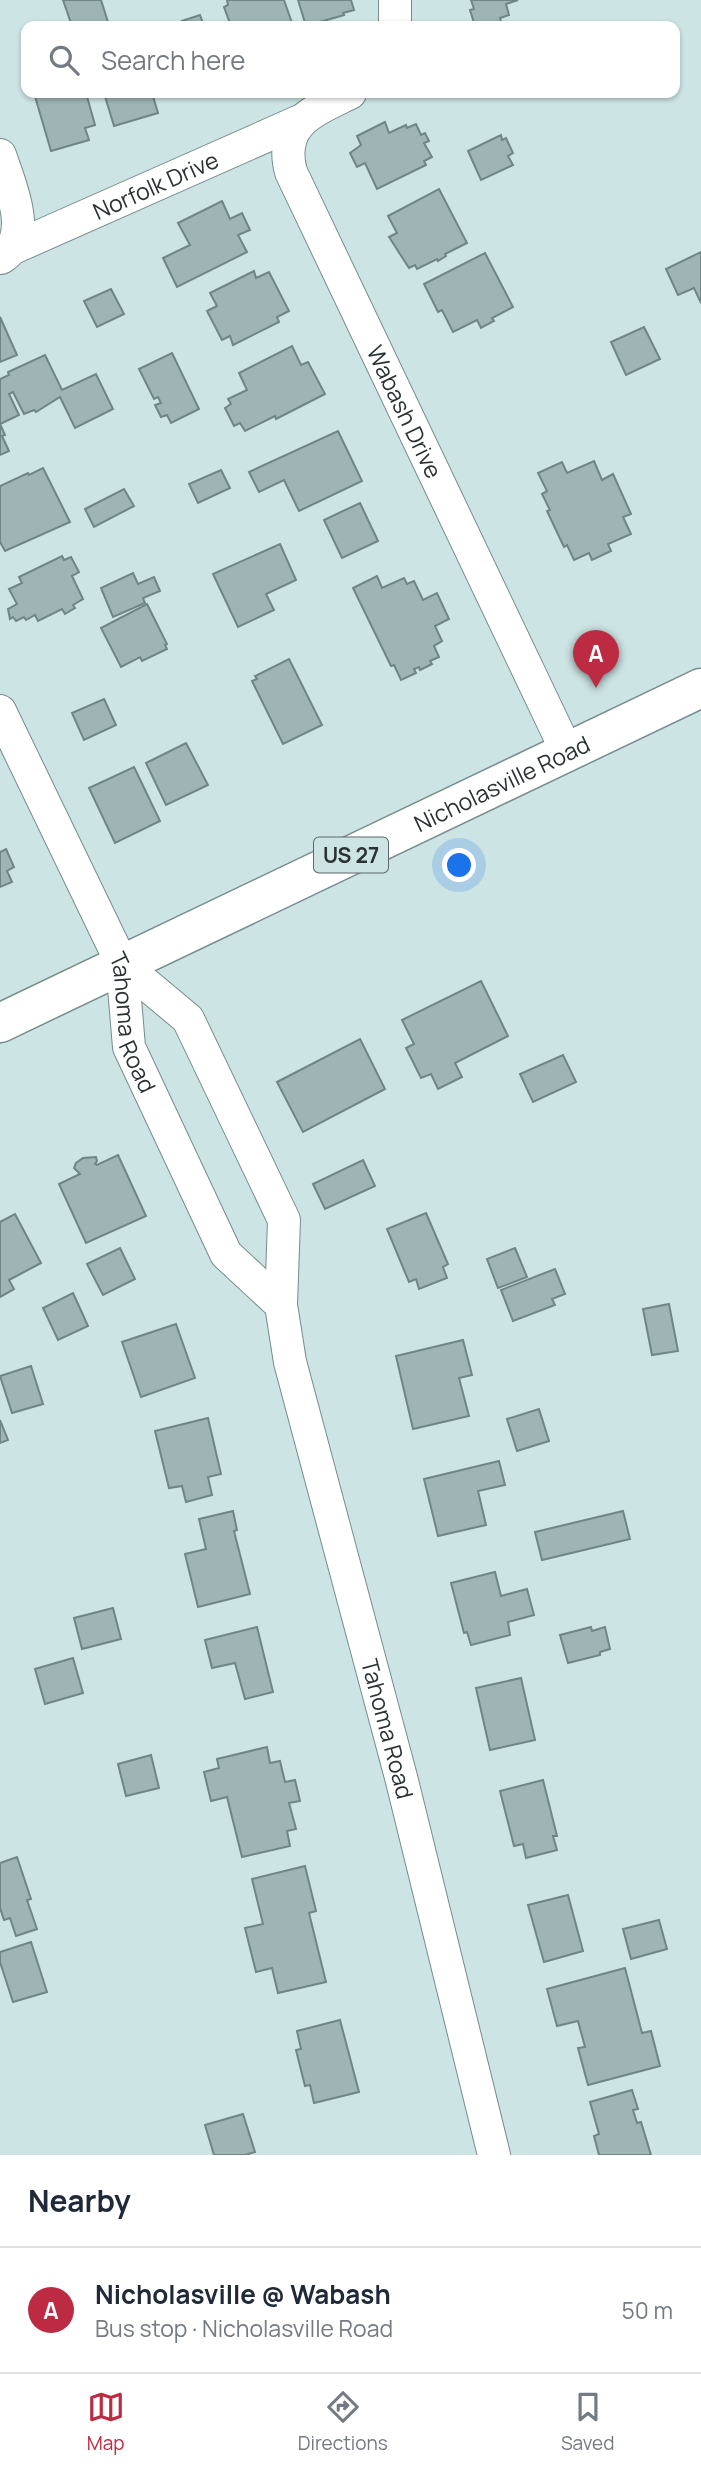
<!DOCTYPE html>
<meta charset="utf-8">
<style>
body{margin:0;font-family:Manrope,sans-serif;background:#f6f6f7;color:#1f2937}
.you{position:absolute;left:460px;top:866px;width:24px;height:24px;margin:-18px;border:5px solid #fff;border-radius:50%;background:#1a73e8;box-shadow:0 0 0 10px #1a73e833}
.badge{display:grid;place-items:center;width:46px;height:46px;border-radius:50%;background:#bc2b41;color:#fff;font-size:23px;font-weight:700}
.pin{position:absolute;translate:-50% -58px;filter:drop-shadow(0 2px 4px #0008)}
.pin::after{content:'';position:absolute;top:37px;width:24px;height:21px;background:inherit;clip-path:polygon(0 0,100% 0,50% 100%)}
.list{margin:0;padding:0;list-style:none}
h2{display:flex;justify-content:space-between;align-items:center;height:91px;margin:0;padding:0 28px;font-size:30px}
h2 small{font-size:23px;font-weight:400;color:#747a83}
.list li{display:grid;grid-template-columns:46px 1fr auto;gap:21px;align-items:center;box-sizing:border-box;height:126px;padding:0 28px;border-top:2px solid #e0e1e3}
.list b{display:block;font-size:26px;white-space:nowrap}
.list p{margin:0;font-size:23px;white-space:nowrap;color:#747a83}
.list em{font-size:23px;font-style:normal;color:#747a83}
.icon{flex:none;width:38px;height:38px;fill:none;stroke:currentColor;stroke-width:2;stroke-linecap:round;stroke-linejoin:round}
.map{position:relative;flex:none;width:701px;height:2155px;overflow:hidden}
.search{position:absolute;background:#fff;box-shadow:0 2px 5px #0004;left:21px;right:21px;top:21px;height:77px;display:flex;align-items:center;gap:18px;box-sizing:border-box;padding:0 24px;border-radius:14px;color:#747a83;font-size:26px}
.sheet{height:217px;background:#fff}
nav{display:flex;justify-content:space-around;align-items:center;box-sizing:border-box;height:98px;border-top:2px solid #e0e1e3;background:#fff;font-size:19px;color:#747a83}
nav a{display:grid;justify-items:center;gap:4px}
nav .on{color:#bc2b41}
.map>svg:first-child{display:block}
</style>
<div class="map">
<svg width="701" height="2155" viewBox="0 0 701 2155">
<rect width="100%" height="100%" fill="#cde4e4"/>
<g fill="#9fb5b5" stroke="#708585" stroke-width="2">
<path d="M63 0H101L108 22 94 26H72Z"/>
<path d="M227 0H284L293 26H231L224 7 228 5Z"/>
<path d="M298 0H351L354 10 343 13 344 15 306 26Z"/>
<path d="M471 0H518L506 4 509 15 500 18 502 26H475L470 10 474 9Z"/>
<path d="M200 15 204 26H176L183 24 182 21Z"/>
<path d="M34 93H86L95 125 85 128 89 140 51 151Z"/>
<path d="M104 93H152L158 113 114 126Z"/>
<path d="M385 122 389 133 406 125 407 128 416 124 421 135 425 133 429 141 424 143 432 157 424 161 426 165 377 189 365 163 357 167 350 153 361 145 357 136Z"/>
<path d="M501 135 502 140 506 138 513 153 508 156 513 165 481 180 468 151Z"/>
<path d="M439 189 467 243 445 254 446 256 438 261 437 259 417 269 415 265 409 268 389 237 397 233 388 216Z"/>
<path d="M222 201 230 219 242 213 250 230 238 235 247 252 177 287 163 258 190 245 178 223Z"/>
<path d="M701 252V303L694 288 678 295 666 269Z"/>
<path d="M485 253 513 307 492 318 494 321 481 328 477 320 453 332 442 310 438 312 424 284Z"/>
<path d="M254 271 256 278 269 272 289 311 277 317 279 322 233 345 230 336 222 340 207 311 217 306 210 293Z"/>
<path d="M111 289 124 314 97 327 84 301Z"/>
<path d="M0 317 17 355 0 362Z"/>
<path d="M644 327 660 359 626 375 611 342Z"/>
<path d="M292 346 301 365 308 362 325 394 276 419 275 416 245 431 240 423 234 426 225 408 231 404 228 399 247 390 239 373Z"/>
<path d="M172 353 199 409 171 423 167 415 161 417 155 405 161 403 158 397 154 399 139 369Z"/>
<path d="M45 355 62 390 96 374 113 409 75 428 60 397 36 412 34 410 24 414 13 392 9 394 19 415 0 424 5 435 2 436 9 451 0 455V379L9 375 8 372Z"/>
<path d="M338 431 362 481 299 511 284 480 259 492 249 472Z"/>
<path d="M594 461 602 480 613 474 631 514 623 517 631 534 608 544 611 551 592 560 589 553 574 560 567 545 564 547 547 511 550 510 542 494 547 491 538 473 562 462 567 473Z"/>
<path d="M43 468 70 522 5 551 0 542V486L28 473 29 475Z"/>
<path d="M221 470 230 488 198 503 189 484Z"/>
<path d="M124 489 134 506 94 527 85 509Z"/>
<path d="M360 503 378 541 342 558 324 520Z"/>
<path d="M280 544 296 580 266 594 274 610 238 627 213 574Z"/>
<path d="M62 556 64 560 71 557 79 572 72 576 83 599 73 605 75 608 65 614 62 609 38 621 35 615 26 620 24 617 16 621 13 617 10 619 8 609 17 604 9 589 22 583 19 577Z"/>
<path d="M133 573 138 584 154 577 160 591 143 598 145 603 113 617 101 588Z"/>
<path d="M377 576 382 588 404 578 407 584 414 581 423 600 437 593 449 619 435 626 442 641 434 646 439 657 430 661 432 664 420 670 419 667 414 669 416 673 401 680 394 665 391 666 353 588Z"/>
<path d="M147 604 167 644 165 645 167 649 142 661 140 657 121 667 101 628Z"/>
<path d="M289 659 322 725 283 744 252 681 257 679 255 676Z"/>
<path d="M104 699 116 725 84 740 72 713Z"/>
<path d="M186 743 208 785 166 805 146 763Z"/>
<path d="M134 767 160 821 115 843 89 788Z"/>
<path d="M6 849 14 867 7 871 12 882 0 887V852Z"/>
<path d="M481 981 508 1036 455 1063 462 1077 438 1089 431 1074 421 1078 406 1048 414 1044 402 1020Z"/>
<path d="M360 1039 385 1089 303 1132 277 1082Z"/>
<path d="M563 1055 576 1082 533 1102 520 1074Z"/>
<path d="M118 1155 146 1216 86 1243 59 1184 80 1174 74 1168 76 1163 83 1158 96 1157 97 1161 95 1164 97 1165Z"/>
<path d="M363 1160 375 1186 325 1209 313 1184Z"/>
<path d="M426 1213 448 1264 443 1267 447 1278 419 1289 416 1279 409 1282 387 1229Z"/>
<path d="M15 1214 41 1263 9 1280 14 1289 0 1297V1222Z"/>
<path d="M120 1248 135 1279 103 1295 87 1264Z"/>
<path d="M515 1248 527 1277 498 1288 487 1259Z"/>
<path d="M555 1269 565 1294 552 1299 555 1305 513 1321 501 1290Z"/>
<path d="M73 1293 88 1326 58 1340 43 1308Z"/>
<path d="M669 1304 678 1351 652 1355 643 1309Z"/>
<path d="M176 1324 195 1378 141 1397 122 1342Z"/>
<path d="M463 1340 472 1375 459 1378 469 1416 413 1429 396 1356Z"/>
<path d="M31 1366 43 1404 12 1413 0 1376Z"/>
<path d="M539 1409 549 1441 517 1451 507 1419Z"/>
<path d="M208 1418 221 1474 208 1477 212 1495 186 1502 182 1486 169 1488 155 1431Z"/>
<path d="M0 1420 8 1440 0 1443Z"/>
<path d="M499 1461 505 1485 478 1491 486 1525 438 1536 424 1479Z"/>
<path d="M233 1511 237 1530 234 1531 250 1594 198 1607 185 1554 206 1549 199 1519Z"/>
<path d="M623 1511 630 1539 542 1560 535 1532Z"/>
<path d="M495 1572 501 1596 527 1589 534 1615 508 1622 510 1635 471 1645 467 1632 464 1633 451 1583Z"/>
<path d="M113 1608 121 1639 82 1649 74 1618Z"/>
<path d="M257 1627 273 1692 245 1699 235 1663 212 1668 205 1640Z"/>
<path d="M591 1627 592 1631 605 1627 610 1649 600 1652V1655L568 1663 560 1635Z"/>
<path d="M73 1658 83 1693 45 1704 35 1669Z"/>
<path d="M521 1678 535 1740 490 1750 476 1688Z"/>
<path d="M267 1747 270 1763 280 1761 285 1782 295 1780 300 1801 289 1803 296 1829 287 1831 290 1846 242 1857 227 1797 211 1801 204 1772 219 1768 217 1759Z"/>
<path d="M151 1755 159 1788 126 1796 118 1764Z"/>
<path d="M543 1780 557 1836H553L557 1850 526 1858 523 1844 514 1846 500 1791Z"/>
<path d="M17 1857 31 1899 27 1900 37 1929 16 1936 10 1918 4 1920 0 1908V1863Z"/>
<path d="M305 1866 316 1911 309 1913 326 1982 278 1993 272 1968 256 1972 245 1928 263 1924 252 1879Z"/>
<path d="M568 1895 583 1951 544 1962 528 1905Z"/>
<path d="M659 1920 667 1949 631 1959 623 1929Z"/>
<path d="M31 1942 47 1992 13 2002 0 1962V1952Z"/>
<path d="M625 1968 642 2033 651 2031 660 2066 588 2085 578 2048 585 2047 578 2021 557 2026 547 1989Z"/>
<path d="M340 2020 359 2092 314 2103 310 2085 305 2086 296 2050 301 2049 297 2031Z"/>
<path d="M632 2090 638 2109 633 2110 637 2123 641 2122 651 2155H599L594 2136 599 2134 590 2102Z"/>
<path d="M243 2114 255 2152 245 2155H214L205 2125Z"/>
</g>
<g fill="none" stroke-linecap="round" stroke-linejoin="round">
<defs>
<g id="minor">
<path d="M395 26V0"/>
<path id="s1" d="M350 93C314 111 278 123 291 172L567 752"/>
<path d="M0 155C9 183 35 237 1 258"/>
<path id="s2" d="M11 249 300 121"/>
<path id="s3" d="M0 711 122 964 129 1047 226 1254 281 1305"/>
<path id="s4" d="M122 964 188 1019 284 1220 281 1305 290 1362 402 1781 494 2155"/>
</g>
<g id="major">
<path id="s5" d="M0 1023 701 688"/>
</g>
</defs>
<use href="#minor" stroke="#778c8c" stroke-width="34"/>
<use href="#major" stroke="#778c8c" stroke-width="41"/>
<use href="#minor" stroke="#fff" stroke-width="32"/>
<use href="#major" stroke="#fff" stroke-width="38"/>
</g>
<g text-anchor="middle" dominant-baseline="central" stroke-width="5" stroke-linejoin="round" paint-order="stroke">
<rect fill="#cde4e4" stroke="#5b6768" stroke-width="2" x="314" y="837.5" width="74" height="35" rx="5"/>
<g font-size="21" font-weight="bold" fill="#2a3233">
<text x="351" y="855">US 27</text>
</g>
<g font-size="23" fill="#2a3233" stroke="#cde4e4">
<text stroke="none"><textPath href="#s2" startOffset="158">Norfolk Drive</textPath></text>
<text stroke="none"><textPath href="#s1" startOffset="376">Wabash Drive</textPath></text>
<text stroke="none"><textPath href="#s5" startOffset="556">Nicholasville Road</textPath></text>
<text stroke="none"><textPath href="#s3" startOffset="341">Tahoma Road</textPath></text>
<text stroke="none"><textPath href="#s4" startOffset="831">Tahoma Road</textPath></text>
</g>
</g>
</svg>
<div class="you"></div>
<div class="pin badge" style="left:596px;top:688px">A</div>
<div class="search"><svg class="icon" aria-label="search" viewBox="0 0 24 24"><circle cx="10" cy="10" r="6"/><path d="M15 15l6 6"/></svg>Search here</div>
</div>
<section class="sheet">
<h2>Nearby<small></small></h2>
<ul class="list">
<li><span class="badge">A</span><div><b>Nicholasville @ Wabash</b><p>Bus stop · Nicholasville Road</p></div><em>50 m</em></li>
</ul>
</section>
<nav>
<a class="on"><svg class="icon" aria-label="map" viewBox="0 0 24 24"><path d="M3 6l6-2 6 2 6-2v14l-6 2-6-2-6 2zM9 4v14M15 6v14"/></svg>Map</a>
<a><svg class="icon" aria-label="directions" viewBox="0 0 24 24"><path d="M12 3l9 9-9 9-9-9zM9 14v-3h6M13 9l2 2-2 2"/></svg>Directions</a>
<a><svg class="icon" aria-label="saved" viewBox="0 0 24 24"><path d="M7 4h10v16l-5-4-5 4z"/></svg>Saved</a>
</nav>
